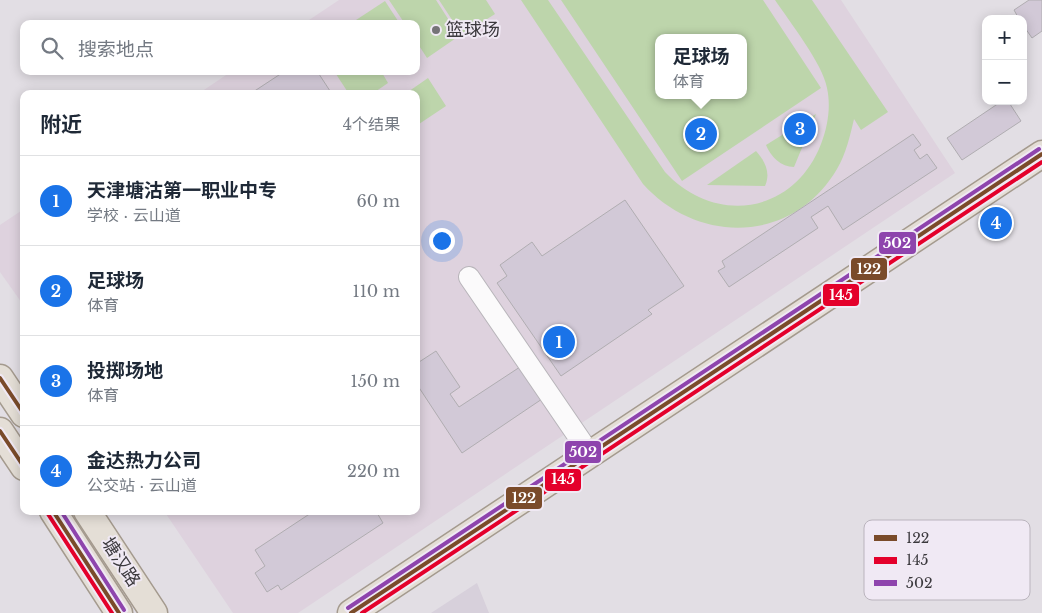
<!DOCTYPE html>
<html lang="zh">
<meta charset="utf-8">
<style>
body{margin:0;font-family:"Libre Baskerville","Noto Sans SC",serif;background:#f2f2f3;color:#1f2937}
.controls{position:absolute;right:15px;top:15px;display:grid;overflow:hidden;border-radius:10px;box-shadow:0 2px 12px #0003}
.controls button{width:45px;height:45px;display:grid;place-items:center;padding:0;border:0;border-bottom:1px solid #e0e1e3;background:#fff;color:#1f2937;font:25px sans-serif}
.you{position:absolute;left:441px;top:240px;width:18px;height:18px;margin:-12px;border:4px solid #fff;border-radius:50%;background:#1a73e8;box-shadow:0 0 0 8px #1a73e833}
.badge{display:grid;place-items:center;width:32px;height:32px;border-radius:50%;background:#1a73e8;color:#fff;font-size:16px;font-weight:700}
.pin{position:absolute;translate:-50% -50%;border:2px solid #fff;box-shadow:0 1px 5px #0006}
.popup{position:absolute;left:655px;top:34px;width:92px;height:65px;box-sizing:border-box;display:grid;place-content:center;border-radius:10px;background:#fff;filter:drop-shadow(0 1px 4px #0005);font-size:16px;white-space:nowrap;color:#747a83}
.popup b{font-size:19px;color:#1f2937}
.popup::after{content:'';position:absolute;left:50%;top:100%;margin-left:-10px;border:10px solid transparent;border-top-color:#fff}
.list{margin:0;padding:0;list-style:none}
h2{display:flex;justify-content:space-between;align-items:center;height:65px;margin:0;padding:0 20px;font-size:21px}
h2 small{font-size:16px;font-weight:400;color:#747a83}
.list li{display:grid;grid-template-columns:32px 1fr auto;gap:15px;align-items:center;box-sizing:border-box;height:90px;padding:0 20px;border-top:1px solid #e0e1e3}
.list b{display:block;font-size:19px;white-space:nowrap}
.list p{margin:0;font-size:16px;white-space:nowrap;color:#747a83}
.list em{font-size:16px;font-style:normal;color:#747a83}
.icon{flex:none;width:28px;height:28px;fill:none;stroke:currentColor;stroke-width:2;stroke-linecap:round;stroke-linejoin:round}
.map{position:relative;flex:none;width:1042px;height:613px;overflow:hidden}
.search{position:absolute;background:#fff;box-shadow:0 2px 12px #0003;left:20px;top:20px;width:400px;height:55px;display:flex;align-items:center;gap:12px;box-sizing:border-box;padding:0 18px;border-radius:10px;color:#747a83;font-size:19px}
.panel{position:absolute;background:#fff;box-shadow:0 2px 12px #0003;left:20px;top:90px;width:400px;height:425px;border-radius:10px}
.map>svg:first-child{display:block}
</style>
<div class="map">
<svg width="1042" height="613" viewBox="0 0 1042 613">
<rect width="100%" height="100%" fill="#e2dee4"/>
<path fill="#d7d0db" d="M477 583 489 613H431Z"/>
<g fill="#ded2de" fill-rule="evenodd">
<path d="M339 0H841L955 173 298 613H233L164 511H416V94H198L232 71H416V24H303ZM658 38H744V95H658Z"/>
<path d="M24 209V306L0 272V225Z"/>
</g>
<g fill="#bdd5ab" fill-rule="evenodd">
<path d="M389 0H436L459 36 427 58 416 41V24H405Z"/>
<path d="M439 0H486L495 14 462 35Z"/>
<path d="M521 0H548L665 172C715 226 794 214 821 144 828 126 831 106 827 88 823 64 789 21 775 0H812L888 112 861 130 854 119C850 136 846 154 837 169 793 244 698 245 643 184Z"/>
<path d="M561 0H763L821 88 682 181ZM658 38H744V95H658Z"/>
<path d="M385 1 400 24H353V22Z"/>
<path d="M334 71H381L388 83 372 94H349Z"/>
<path d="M428 78 446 106 416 126V94H405Z"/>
<path d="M816 114 794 167C781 167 771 157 766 145Z"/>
<path d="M756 151C765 161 771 173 765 186L707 185Z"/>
</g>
<g fill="#d2c9d7" stroke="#b0adb1">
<path d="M1029 0H1042V31L1032 38 1023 25V19H1019L1014 10Z"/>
<path d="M285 71H317L332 94H250Z"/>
<path d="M1002 101H1008L1021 121 962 160 947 138Z"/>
<path d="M913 134 921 145 914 150 920 159 927 154 937 168 843 230 828 206 811 217 818 228 729 287 718 271 725 267 722 261Z"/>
<path d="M625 200 684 286 648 310 652 314 561 376 497 283 507 276 500 265 532 242 542 256Z"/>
<path d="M436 351 460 387 450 394 459 407 523 365 545 397 462 453 416 383V364Z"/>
<path d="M314 511H376L383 523 281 590 278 585 267 592 255 573 265 566 255 550Z"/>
</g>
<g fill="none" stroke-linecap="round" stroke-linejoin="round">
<defs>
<path id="minor" d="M469 277 590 454"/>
<g id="major">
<path d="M0 378 24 414"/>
<path d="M0 431 24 467"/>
<path d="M53 511 119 613"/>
<path d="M87 511 154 613"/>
<path d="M351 613 1042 154"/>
</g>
</defs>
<use href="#minor" stroke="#b8b5ba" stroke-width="22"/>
<use href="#major" stroke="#a49a8e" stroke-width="29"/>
<use href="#minor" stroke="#fbfafb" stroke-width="20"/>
<use href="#major" stroke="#e4ded6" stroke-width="26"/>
<defs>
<g id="bus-1">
<path d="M0 378 24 414"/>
<path d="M0 431 24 467"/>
<path d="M53 511 119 613"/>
<path d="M351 613 1042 154"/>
</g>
<g id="bus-2">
<path d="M48 514 112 613"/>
<path d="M362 613 1042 162"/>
</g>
<g id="bus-3">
<path d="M61 511 124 610"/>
<path d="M348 608 1039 149"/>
</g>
</defs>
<use href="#bus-1" stroke="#f0e9f4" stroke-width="8"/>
<use href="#bus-2" stroke="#f0e9f4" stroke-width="8"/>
<use href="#bus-3" stroke="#f0e9f4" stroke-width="8"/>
<use href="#bus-1" stroke="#7a4b2a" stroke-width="4"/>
<use href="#bus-2" stroke="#e4002b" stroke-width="4"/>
<use href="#bus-3" stroke="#8e44ad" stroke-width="4"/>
</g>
<circle fill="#757377" stroke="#f0e9f4" stroke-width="2" cx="436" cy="30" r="5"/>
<g text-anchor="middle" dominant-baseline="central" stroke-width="4" stroke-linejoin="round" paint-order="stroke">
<g font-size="18" fill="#3b393d" stroke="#f0e9f4" text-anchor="start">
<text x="446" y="30">篮球场</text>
</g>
<g font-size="18" fill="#3b393d" stroke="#f0e9f4">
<text transform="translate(121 562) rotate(57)">塘汉路</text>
</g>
</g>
<rect x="864" y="520" width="166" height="80" rx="8" fill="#f0e9f4" stroke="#bab4bd" stroke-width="1"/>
<rect x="874" y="535" width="23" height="6" fill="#7a4b2a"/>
<rect x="874" y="557" width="23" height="7" fill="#e4002b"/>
<rect x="874" y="580" width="23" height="6" fill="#8e44ad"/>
<g font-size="14" fill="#3b393d">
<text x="906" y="543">122</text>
<text x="906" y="565">145</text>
<text x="906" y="588">502</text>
</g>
<g stroke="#f0e9f4" stroke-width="2">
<rect x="878" y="231" width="39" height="24" rx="5" fill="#8e44ad"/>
<rect x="850" y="257" width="38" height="24" rx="5" fill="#7a4b2a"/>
<rect x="822" y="283" width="38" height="24" rx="5" fill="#e4002b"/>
<rect x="564" y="440" width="38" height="24" rx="5" fill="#8e44ad"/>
<rect x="544" y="468" width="38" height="24" rx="5" fill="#e4002b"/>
<rect x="505" y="486" width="38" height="24" rx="5" fill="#7a4b2a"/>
</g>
<g font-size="14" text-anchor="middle" font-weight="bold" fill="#fff">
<text x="897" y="248">502</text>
<text x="869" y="274">122</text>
<text x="841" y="300">145</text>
<text x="583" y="457">502</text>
<text x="563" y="484">145</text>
<text x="524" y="503">122</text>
</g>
</svg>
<div class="controls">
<button>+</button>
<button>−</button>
</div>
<div class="you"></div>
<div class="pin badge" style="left:559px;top:342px">1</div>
<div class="pin badge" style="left:701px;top:134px">2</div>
<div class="popup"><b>足球场</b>体育</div>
<div class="pin badge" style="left:800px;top:129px">3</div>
<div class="pin badge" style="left:996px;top:223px">4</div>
<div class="search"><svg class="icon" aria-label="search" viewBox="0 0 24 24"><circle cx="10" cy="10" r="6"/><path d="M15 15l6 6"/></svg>搜索地点</div>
<section class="panel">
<h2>附近<small>4个结果</small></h2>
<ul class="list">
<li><span class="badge">1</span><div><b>天津塘沽第一职业中专</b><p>学校 · 云山道</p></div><em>60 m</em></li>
<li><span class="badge">2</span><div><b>足球场</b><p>体育</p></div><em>110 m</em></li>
<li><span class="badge">3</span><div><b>投掷场地</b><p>体育</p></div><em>150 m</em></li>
<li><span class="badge">4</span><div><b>金达热力公司</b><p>公交站 · 云山道</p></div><em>220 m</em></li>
</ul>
</section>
</div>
